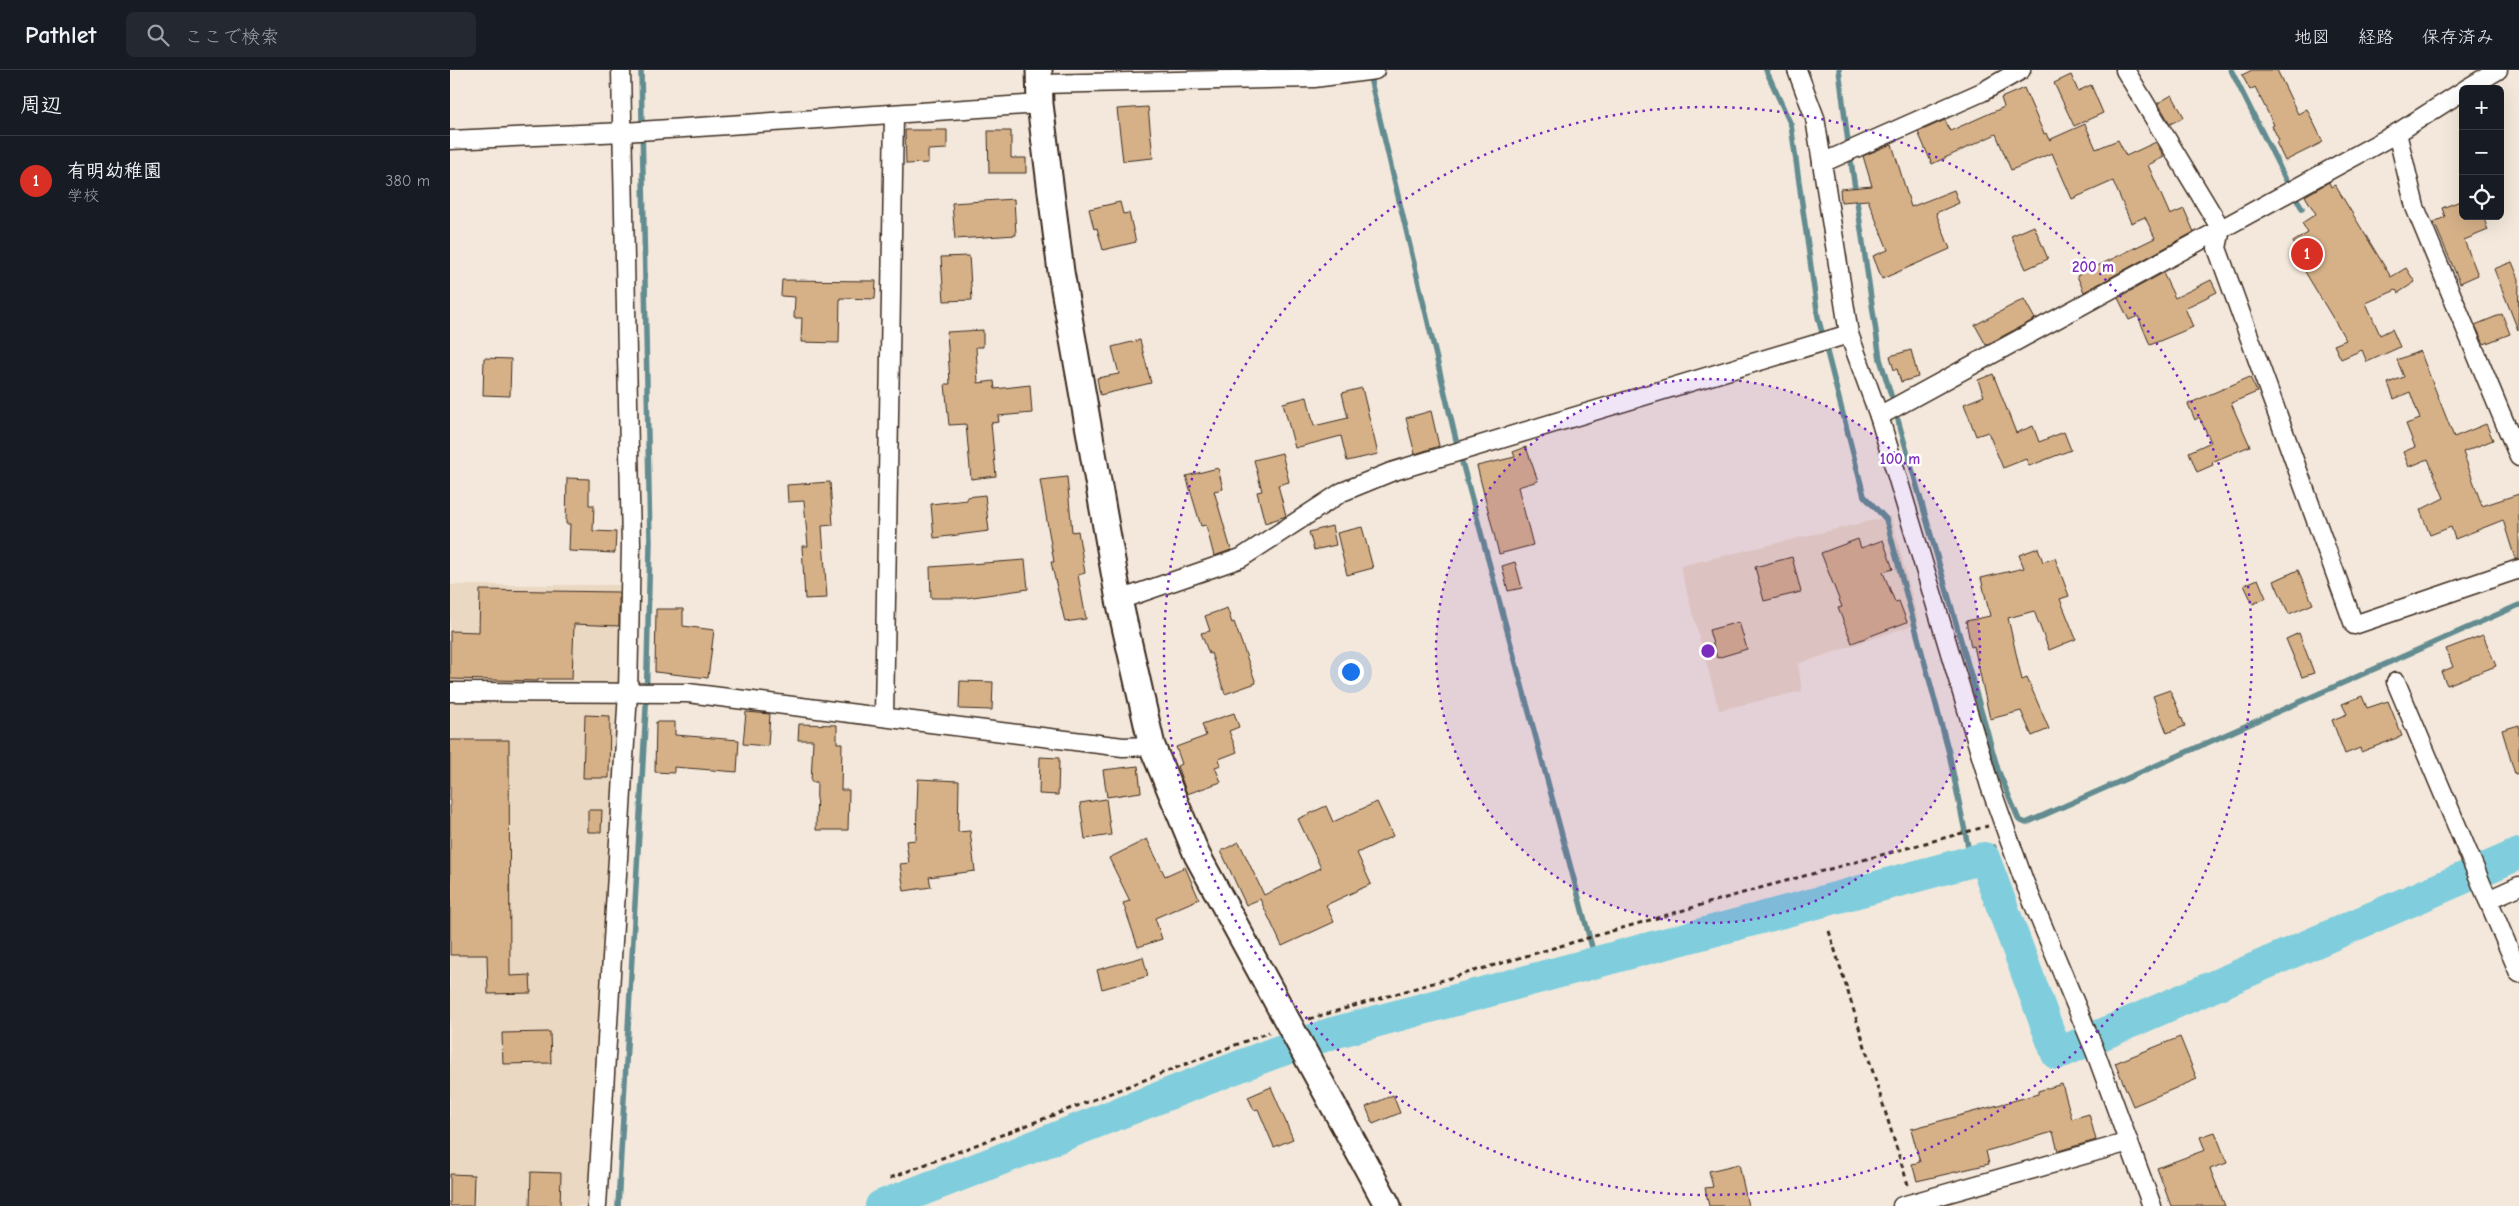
<!DOCTYPE html>
<html lang="ja">
<meta charset="utf-8">
<style>
body{margin:0;font-family:"Comic Neue","Klee One",sans-serif;background:#242831;color:#f1f3f6}
.controls{position:absolute;right:15px;top:15px;display:grid;overflow:hidden;border-radius:8px;box-shadow:0 5px 20px #0002}
.controls button{width:45px;height:45px;display:grid;place-items:center;padding:0;border:0;border-bottom:1px solid #363941;background:#171b24;color:#f1f3f6;font:25px sans-serif}
.you{position:absolute;left:900px;top:601px;width:18px;height:18px;margin:-12px;border:4px solid #fff;border-radius:50%;background:#1a73e8;box-shadow:0 0 0 8px #1a73e833}
.badge{display:grid;place-items:center;width:32px;height:32px;border-radius:50%;background:#d93025;color:#fff;font-size:16px;font-weight:700}
.pin{position:absolute;translate:-50% -50%;border:2px solid #fff;box-shadow:0 1px 5px #0006}
.list{margin:0;padding:0;list-style:none}
h2{display:flex;justify-content:space-between;align-items:center;height:65px;margin:0;padding:0 20px;font-size:21px}
h2 small{font-size:16px;font-weight:400;color:#9ea1a6}
.list li{display:grid;grid-template-columns:32px 1fr auto;gap:15px;align-items:center;box-sizing:border-box;height:90px;padding:0 20px;border-top:1px solid #363941}
.list b{display:block;font-size:19px;white-space:nowrap}
.list p{margin:0;font-size:16px;white-space:nowrap;color:#9ea1a6}
.list em{font-size:16px;font-style:normal;color:#9ea1a6}
.icon{flex:none;width:28px;height:28px;fill:none;stroke:currentColor;stroke-width:2;stroke-linecap:round;stroke-linejoin:round}
.map{position:relative;flex:none;width:2069px;height:1136px;overflow:hidden}
header{display:flex;align-items:center;gap:30px;box-sizing:border-box;height:70px;padding:0 25px;background:#171b24;border-bottom:1px solid #363941}
header strong{font-size:24px}
nav{display:flex;gap:28px;margin-inline-start:auto;font-size:18px}
.search{width:350px;height:45px;background:#242831;display:flex;align-items:center;gap:12px;box-sizing:border-box;padding:0 18px;border-radius:8px;color:#9ea1a6;font-size:19px}
main{display:flex}
aside{flex:1;background:#171b24}
.map>svg:first-child{display:block}
</style>
<header>
<strong>Pathlet</strong>
<div class="search"><svg class="icon" aria-label="search" viewBox="0 0 24 24"><circle cx="10" cy="10" r="6"/><path d="M15 15l6 6"/></svg>ここで検索</div>
<nav><a>地図</a><a>経路</a><a>保存済み</a></nav>
</header>
<main>
<aside>
<h2>周辺<small></small></h2>
<ul class="list">
<li><span class="badge">1</span><div><b>有明幼稚園</b><p>学校</p></div><em>380 m</em></li>
</ul>
</aside>
<div class="map">
<svg width="2069" height="1136" viewBox="0 0 2069 1136">
<rect width="100%" height="100%" fill="#f3e8db"/>
<filter id="ink" filterUnits="userSpaceOnUse"><feTurbulence type="fractalNoise" baseFrequency=".02" numOctaves="2"/><feDisplacementMap in="SourceGraphic" scale="10" xChannelSelector="R" yChannelSelector="G"/><feConvolveMatrix kernelMatrix="1 2 1 2 8 2 1 2 1" color-interpolation-filters="sRGB"/></filter>
<g filter="url(#ink)">
<g fill="#ead8c2">
<path d="M1441 446 1469 553 1348 594 1352 621 1269 640 1230 496Z"/>
<path d="M0 515H174L173 615 0 613Z"/>
<path d="M0 630 170 632 139 1136H0Z"/>
</g>
<g fill="none" stroke-linecap="round" stroke-linejoin="round">
<g stroke="#648c91" stroke-width="5.5">
<path d="M1316 0 1341 55 1368 247 1414 426 1436 449 1499 683 1521 791"/>
<path d="M1389 0 1398 72"/>
<path d="M1781 0 1836 110"/>
<path d="M921 12 1006 370"/>
<path d="M1401 91 1430 289 1441 325"/>
<path d="M1846 128 1852 138"/>
<path d="M1448 350 1548 700 1569 750 1576 753 2069 535"/>
<path d="M1012 392 1146 892"/>
<path d="M1534 788 1544 777"/>
<path d="M168 1136 196 638 200 473 191 0"/>
</g>
<path stroke="#80cedd" stroke-width="32" d="M431 1136 824 983 883 963 1534 788 1607 984 2069 784"/>
</g>
<g fill="#d6b188" stroke="#3b2a1e">
<path d="M1802 0H1827L1848 44 1857 39 1873 72 1835 91 1826 72 1829 70 1822 56 1824 55 1805 17 1800 20 1792 5Z"/>
<path d="M1621 5 1628 21 1641 15 1653 43 1624 56 1604 13Z"/>
<path d="M1574 18 1594 64 1596 63 1599 70 1635 54 1646 79 1668 70 1676 86 1706 72 1714 87 1698 95 1720 145 1734 139 1744 162 1634 222 1627 206 1705 168 1695 147 1681 153 1663 111 1622 129 1602 83 1561 100 1546 64 1482 94 1468 62 1495 50 1500 61 1554 37 1551 28Z"/>
<path d="M1722 25 1734 47 1720 54 1708 33Z"/>
<path d="M698 37 703 88 673 91 667 39Z"/>
<path d="M455 60H497V79L478 80V93L456 94Z"/>
<path d="M538 61H561V88H576V103H539Z"/>
<path d="M1442 74 1461 137 1504 120 1509 133 1486 143 1500 179 1432 209 1423 186 1438 180 1418 130 1391 132 1390 119 1422 116 1413 86Z"/>
<path d="M1879 112 1881 117 1885 115 1941 207 1956 198 1965 212 1948 223 1946 220 1916 233 1930 265 1942 259 1950 277 1917 292 1912 280 1891 289 1884 275 1896 270 1854 200 1858 197 1843 172 1858 163 1852 153 1866 144 1855 126Z"/>
<path d="M564 129 566 165 505 169 502 133Z"/>
<path d="M2013 130V146H2033L2038 160 2014 170 2028 205 2010 213 1984 152 1995 147 1992 138Z"/>
<path d="M670 132 673 144 679 143 686 172 653 180 647 158 644 159 639 139Z"/>
<path d="M1584 156 1598 189 1576 199 1561 166Z"/>
<path d="M519 186 522 230 494 231 491 187Z"/>
<path d="M2062 192 2069 209 2068 260 2044 199Z"/>
<path d="M1713 203 1725 228 1761 210 1767 222 1735 238 1743 257 1700 275 1688 246 1679 250 1668 228Z"/>
<path d="M332 210 426 211 425 229 390 228 389 273 351 272 352 248H344L345 227 331 226Z"/>
<path d="M1574 229 1585 249 1536 275 1525 255Z"/>
<path d="M2052 244 2060 264 2034 274 2025 255Z"/>
<path d="M533 260V277H526L528 313 544 311 545 319 580 315 582 343 548 346 549 352 541 353 546 406 521 409 516 354 499 355 495 314H500L497 262Z"/>
<path d="M690 270 701 313 650 325 647 308 669 304 662 277Z"/>
<path d="M1461 280 1468 307 1451 312 1447 299 1444 300 1440 286Z"/>
<path d="M1970 281 2004 367 2036 354 2043 370 2013 382 2032 436 2069 424V489H2065L2053 450 2005 469 2001 457 1980 465 1970 440 1994 428 1978 389 1959 397 1953 382 1965 377 1956 354 1970 349 1960 322 1944 329 1938 313 1954 307 1947 290Z"/>
<path d="M34 288 61 289 60 326 33 325Z"/>
<path d="M1543 304 1566 363 1583 356 1589 372 1614 362 1621 380 1579 396 1576 389 1553 398 1538 362 1526 366 1514 334 1534 326 1528 310Z"/>
<path d="M1800 307 1807 322 1781 333 1800 376 1762 392 1763 395 1747 402 1739 382 1761 372 1749 347 1745 350 1738 334Z"/>
<path d="M912 318 928 384 897 391 891 366 845 378 833 333 857 327 864 356 898 348 892 323Z"/>
<path d="M981 341 989 376 965 384 956 348Z"/>
<path d="M1076 377 1088 411 1068 417 1083 475 1049 484 1027 396 1065 387 1063 382Z"/>
<path d="M832 383 839 412 828 415 836 446 815 453 807 422 812 421 804 390Z"/>
<path d="M768 398 773 419 764 421 781 480 764 486 756 455 751 456 736 406Z"/>
<path d="M617 407 622 462 628 461 635 503 628 505 636 549 615 552 601 492H604L590 410Z"/>
<path d="M117 408 139 409V435H144L143 461 166 462 165 483 119 481 120 454H116Z"/>
<path d="M380 412 383 455 372 456 377 528 355 529 352 476H358L354 431 338 432 337 415Z"/>
<path d="M535 425 539 461 484 468 481 434 517 430V427Z"/>
<path d="M882 456 886 475 864 480 859 462Z"/>
<path d="M912 457 923 498 897 505 887 463Z"/>
<path d="M1408 469 1411 478 1433 470 1443 499 1433 502 1445 532 1449 531 1457 552 1402 573 1388 538 1392 537 1371 483Z"/>
<path d="M1588 478 1593 492 1605 488 1619 526 1610 529 1626 569 1599 580 1584 541 1558 548 1572 610 1577 608 1599 659 1582 666 1571 641 1540 649 1524 576 1521 577 1516 551 1540 546 1531 508 1574 498 1569 485Z"/>
<path d="M1342 487 1351 522 1314 531 1305 497Z"/>
<path d="M575 490 578 519 516 528H481L480 497Z"/>
<path d="M1065 492 1072 518 1058 521 1052 496Z"/>
<path d="M1848 500 1863 534 1839 544 1824 511Z"/>
<path d="M1808 509 1816 528 1803 534 1794 515Z"/>
<path d="M30 520 169 522V556L124 554 122 609H88V611L0 609V561L29 562Z"/>
<path d="M777 538 782 553 784 552 806 613 775 624 761 583 759 584 751 563 760 561 755 546Z"/>
<path d="M206 539H233V556L264 560 258 608 205 602Z"/>
<path d="M1289 552 1297 579 1267 588 1259 560Z"/>
<path d="M1849 563 1864 603 1852 607 1836 569Z"/>
<path d="M2033 565 2046 596 1997 615 1991 602 2003 597 1996 579Z"/>
<path d="M510 611 543 612 542 640 509 639Z"/>
<path d="M1720 620 1735 656 1717 663 1703 626Z"/>
<path d="M1912 626 1917 638 1938 631 1952 666 1911 682 1910 678 1895 684 1882 650 1897 644 1892 634Z"/>
<path d="M296 642 320 644 318 676 293 674Z"/>
<path d="M784 643 789 657 779 661 787 682 769 689 771 695 765 697 771 712 737 724 727 696 732 694 726 677 756 666 752 654Z"/>
<path d="M135 645 160 646 159 708H133Z"/>
<path d="M206 652H225V665L289 670 287 702 224 697V703L205 702Z"/>
<path d="M349 654 387 655V673H392L391 720H399L398 760H366L367 712H361L363 670H348Z"/>
<path d="M2069 655V703L2065 704 2052 660Z"/>
<path d="M0 670H59L60 906 80 905 81 923 38 924 37 885H0Z"/>
<path d="M590 687 609 688 608 725 589 724Z"/>
<path d="M688 696 691 722 657 727 653 700Z"/>
<path d="M468 709 509 711 508 762 520 761 525 801 479 807 481 817 454 821 450 794 459 793 456 771 466 770Z"/>
<path d="M656 729 661 765 635 769 630 733Z"/>
<path d="M927 732 943 766 907 783 921 814 876 835 884 852 832 876 810 829 796 835 771 781 789 772 814 825 871 798 848 749 876 736 883 752Z"/>
<path d="M138 740H152L151 762H138Z"/>
<path d="M697 769 715 806 735 797 749 829 705 848 712 869 688 877 673 833 680 831 659 788Z"/>
<path d="M693 887 698 906 652 919 647 900Z"/>
<path d="M100 962 101 993 53 994 52 963Z"/>
<path d="M1730 967 1747 1009 1683 1036 1665 993Z"/>
<path d="M1612 1014 1622 1049 1639 1044 1646 1070 1608 1081 1603 1062 1536 1081 1539 1094 1467 1111 1462 1094 1470 1092 1461 1059 1588 1024V1021Z"/>
<path d="M821 1017 843 1069 824 1077 808 1039 804 1040 798 1027Z"/>
<path d="M943 1025 950 1043 923 1054 916 1037Z"/>
<path d="M1765 1062 1777 1093 1760 1099 1775 1136H1721L1707 1098 1755 1080 1750 1067Z"/>
<path d="M1289 1094 1298 1136H1259L1255 1118 1263 1117 1259 1101Z"/>
<path d="M81 1102 111 1103 110 1136H80Z"/>
<path d="M0 1104 24 1105 23 1136H0Z"/>
</g>
<g fill="none" stroke-linecap="round" stroke-linejoin="round">
<defs>
<g id="street">
<path d="M1347 0 1365 48 1399 264 1429 346 1540 716 1574 811 1645 981 1702 1136"/>
<path d="M1675 0 1771 159 1767 178 1904 555 2069 499"/>
<path d="M590 14 864 8 925 0"/>
<path d="M2016 19 2048 0"/>
<path d="M1947 63 1965 137 2069 387"/>
<path d="M0 70 174 62 590 34"/>
<path d="M1372 93 1532 22 1571 0"/>
<path d="M1429 346 1947 63 2013 21"/>
<path d="M669 530 791 488 892 422 941 402 1399 264"/>
<path d="M1946 612 2069 903"/>
<path d="M0 622 238 623 673 677 702 676"/>
<path d="M434 646 444 45"/>
<path d="M2038 830 2069 816"/>
<path d="M147 1136 178 622 181 475 171 0"/>
<path d="M1452 1136 1679 1072"/>
</g>
<path id="secondary" d="M589 0 590 34 611 202 669 530 702 676 747 785 938 1136"/>
</defs>
<use href="#street" stroke="#3b2a1e" stroke-width="21"/>
<use href="#secondary" stroke="#3b2a1e" stroke-width="29"/>
<g stroke="#3b2a1e" stroke-width="3" stroke-dasharray="5 4" stroke-linecap="butt">
<path d="M1379 861 1459 1118"/>
<path d="M859 949 1310 818 1538 756"/>
<path d="M440 1108 819 962"/>
</g>
<use href="#street" stroke="#fff" stroke-width="18"/>
<use href="#secondary" stroke="#fff" stroke-width="25"/>
</g>
</g>
<circle cx="1258" cy="581" r="272" fill="#7b2cbf" fill-opacity=".12"/>
<g fill="none" stroke="#7b2cbf" stroke-width="2.5" stroke-dasharray="2.5 5">
<circle cx="1258" cy="581" r="272"/>
<circle cx="1258" cy="581" r="544"/>
</g>
<circle cx="1258" cy="581" r="8" fill="#7b2cbf" stroke="#fff" stroke-width="2.5"/>
<g font-size="15" text-anchor="middle" font-weight="bold" fill="#7b2cbf" stroke="#fff" stroke-width="5" stroke-linejoin="round" paint-order="stroke">
<text x="1643" y="202">200 m</text>
<text x="1450" y="394">100 m</text>
</g>
</svg>
<div class="controls">
<button>+</button>
<button>−</button>
<button><svg class="icon" aria-label="locate" viewBox="0 0 24 24"><circle cx="12" cy="12" r="6"/><path d="M12 2v4M12 18v4M2 12h4M18 12h4"/></svg></button>
</div>
<div class="you"></div>
<div class="pin badge" style="left:1857px;top:184px">1</div>
</div>
</main>
